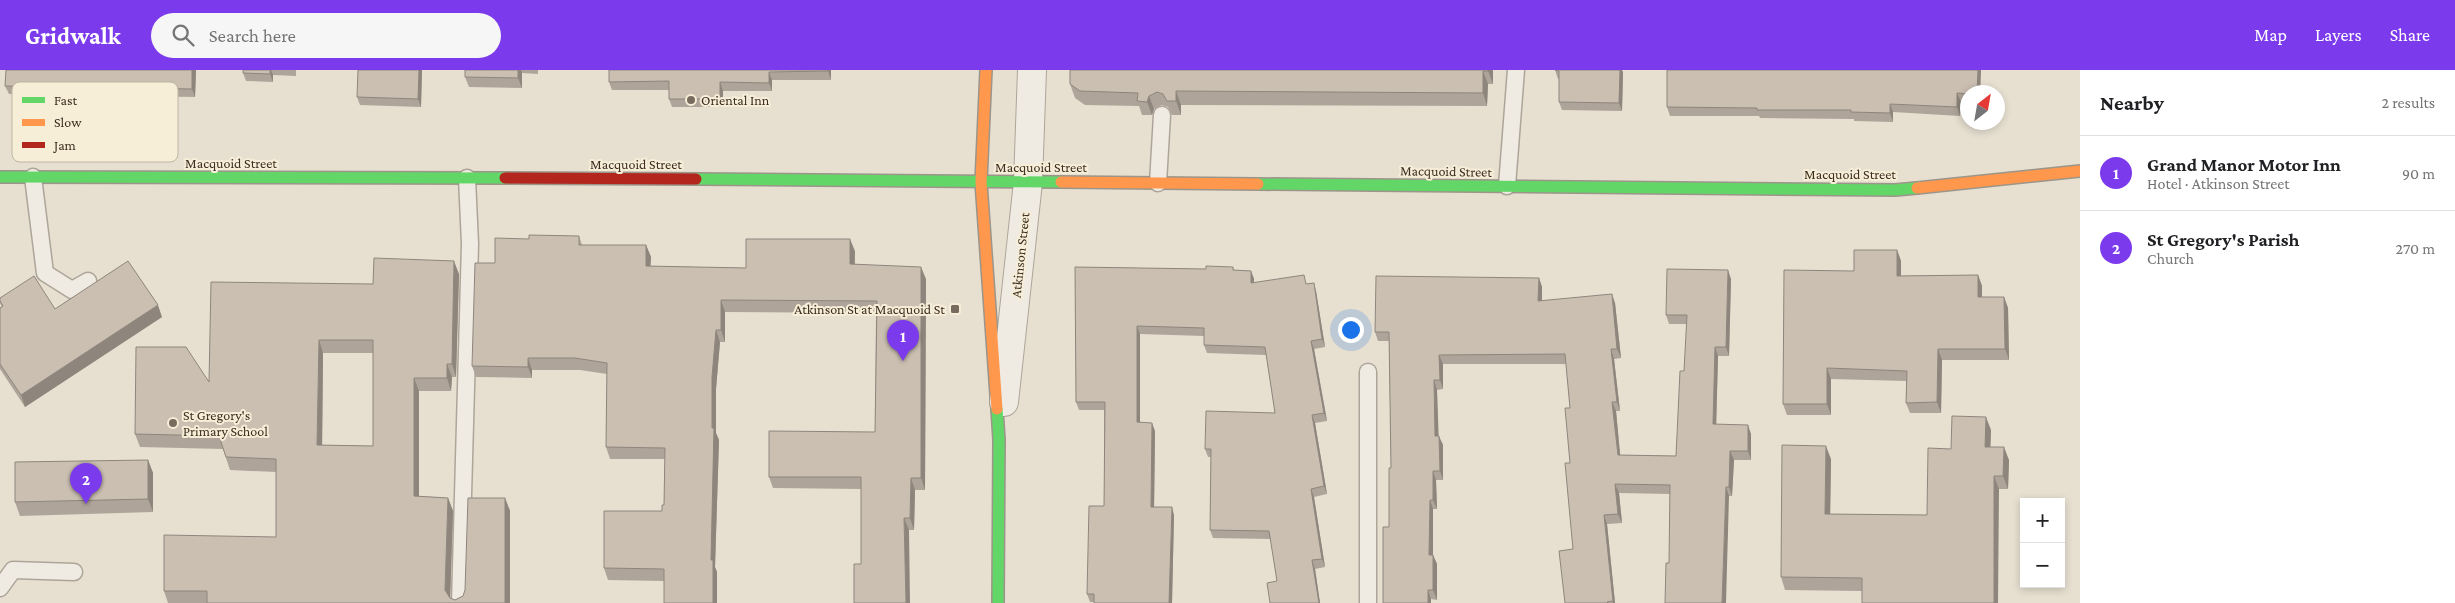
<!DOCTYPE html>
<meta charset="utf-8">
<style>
body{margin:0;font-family:"Crimson Pro",serif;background:#f6f6f6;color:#202124}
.controls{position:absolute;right:15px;bottom:15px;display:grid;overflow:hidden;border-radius:0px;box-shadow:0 2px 8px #0003}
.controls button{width:45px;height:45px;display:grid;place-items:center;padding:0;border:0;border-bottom:1px solid #e0e0e0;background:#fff;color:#202124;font:25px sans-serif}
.compass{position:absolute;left:1960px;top:15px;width:45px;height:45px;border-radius:50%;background:#fff;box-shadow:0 2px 8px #0003;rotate:31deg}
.you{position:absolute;left:1350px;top:259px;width:18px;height:18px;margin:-12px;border:4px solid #fff;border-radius:50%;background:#1a73e8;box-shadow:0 0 0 8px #1a73e833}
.badge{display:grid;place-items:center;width:32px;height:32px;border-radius:50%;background:#7c3aed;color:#fff;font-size:16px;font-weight:700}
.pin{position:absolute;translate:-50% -41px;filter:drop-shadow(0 1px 2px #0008)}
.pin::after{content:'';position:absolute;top:26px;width:18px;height:15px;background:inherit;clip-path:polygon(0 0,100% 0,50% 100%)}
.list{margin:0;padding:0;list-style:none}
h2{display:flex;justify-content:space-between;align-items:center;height:65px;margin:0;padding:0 20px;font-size:21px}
h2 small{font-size:16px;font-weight:400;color:#757577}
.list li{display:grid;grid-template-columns:32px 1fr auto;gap:15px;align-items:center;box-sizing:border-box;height:75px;padding:0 20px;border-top:1px solid #e0e0e0}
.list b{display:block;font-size:19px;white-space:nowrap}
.list p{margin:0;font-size:16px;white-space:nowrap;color:#757577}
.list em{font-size:16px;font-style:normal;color:#757577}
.icon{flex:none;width:28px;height:28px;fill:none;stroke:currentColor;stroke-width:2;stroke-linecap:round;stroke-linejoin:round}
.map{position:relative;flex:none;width:2080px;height:533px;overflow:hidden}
header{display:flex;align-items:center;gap:30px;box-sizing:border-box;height:70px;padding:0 25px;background:#7c3aed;color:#fff}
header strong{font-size:24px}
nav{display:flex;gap:28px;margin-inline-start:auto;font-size:18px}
.search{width:350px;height:45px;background:#f6f6f6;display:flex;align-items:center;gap:12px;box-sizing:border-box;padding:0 18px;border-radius:28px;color:#757577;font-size:19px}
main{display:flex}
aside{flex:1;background:#fff}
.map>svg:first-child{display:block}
</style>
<header>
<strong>Gridwalk</strong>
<div class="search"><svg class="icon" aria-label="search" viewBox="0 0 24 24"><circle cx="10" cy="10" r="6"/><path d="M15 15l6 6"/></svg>Search here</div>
<nav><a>Map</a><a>Layers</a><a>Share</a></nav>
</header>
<main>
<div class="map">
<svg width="2080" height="533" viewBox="0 0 2080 533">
<rect width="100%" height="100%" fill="#e7e0d1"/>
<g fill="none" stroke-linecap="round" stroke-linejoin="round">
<defs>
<g id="lane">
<path d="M33 107 45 203 72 220 88 211"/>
<path d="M1158 113 1162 45"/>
<path d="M1507 116 1516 0"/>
<path d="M1368 302V533"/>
<path d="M0 518 13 500 74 502"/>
<path d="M460 533 470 174 467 108"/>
</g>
<path id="street" d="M1004 332 1028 112 1032 0"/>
<g id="fast">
<path d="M0 107 505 108"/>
<path d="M696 109 1061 112"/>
<path d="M1258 114 1895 120 1917 118"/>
<path d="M997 339 999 370 998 533"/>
</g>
<g id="slow">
<path d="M986 0 981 112 997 339"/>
<path d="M1061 112 1258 114"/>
<path d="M1917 118 2080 101"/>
</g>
<path id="jam" d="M505 108 696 109"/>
</defs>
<use href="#lane" stroke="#ada599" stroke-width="19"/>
<use href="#street" stroke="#ada599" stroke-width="30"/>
<use href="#fast" stroke="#9c958a" stroke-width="14"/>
<use href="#slow" stroke="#9c958a" stroke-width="14"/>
<use href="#jam" stroke="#9c958a" stroke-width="14"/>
<use href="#lane" stroke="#efebe3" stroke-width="16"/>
<use href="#street" stroke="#efebe3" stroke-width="28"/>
<use href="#fast" stroke="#63d668" stroke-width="11"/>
<use href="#slow" stroke="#ff974d" stroke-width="11"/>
<use href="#jam" stroke="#b3261e" stroke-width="11"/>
</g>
<g fill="#afa499" fill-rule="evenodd">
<path d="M196 0 195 27 9 24 5 16Z"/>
<path d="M243 0H296V6L273 5V12L246 11 243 3Z"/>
<path d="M422 0 421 37 360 35 357 27Z"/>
<path d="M465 0H538V4L522 3V18L469 17 465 7Z"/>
<path d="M609 0H831V10H772V21H723V37H672L669 29V20H612L609 12Z"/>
<path d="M1493 0V14H1488L1487 36 1181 35V45H1172L1168 37 1162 35 1154 39 1152 45H1142L1139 36 1085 35 1075 28 1070 14Z"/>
<path d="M1555 0 1623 2 1622 41 1562 40 1559 32V9H1558Z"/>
<path d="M1667 0H1981L1980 22H1968V32H1961L1960 46 1893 42V52L1854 51V49L1760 48 1759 46H1670L1667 37Z"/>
<path d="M579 166 582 175H646L651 187 650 196 746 198 855 181V194L926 209 925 420H915L914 460H909L861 494V419L773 418 769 407 875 362 876 243 725 242V272H720L716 319V363L719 370 715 497 717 502 664 511 608 510 604 498 662 441 664 435 665 389H610L606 377 607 304 580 300H532V308L476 307 472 296 495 193 529 169Z"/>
<path d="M1897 180 1901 191V206L1978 205 1982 216V227H2004L2008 238 2009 290H1942L1941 343H1910L1906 333V311L1831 309V345H1787L1783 334 1854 201Z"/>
<path d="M1075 197 1206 199 1233 197 1234 200 1251 201 1254 209V213L1307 214 1316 221 1325 277 1314 279 1327 351 1315 353 1327 424 1314 427 1325 497 1315 499 1320 533H1270L1277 511 1271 469 1213 468 1210 460 1211 387H1208L1205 379 1275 343 1266 285 1207 283 1204 275V266L1140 264V352L1155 361 1154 437 1174 445 1172 533H1094V532H1090L1087 524 1104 436V340H1079L1076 332Z"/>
<path d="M459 204 456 307H452L451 321H419V426L448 428 453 441 450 528 455 530 463 526 505 428 510 441V533H168L164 521 276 467V402L230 400 223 379 140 377 135 364 209 312 373 214ZM323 283H373V376L322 375Z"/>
<path d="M1539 208 1542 217V231L1615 233 1621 288 1614 289 1620 341H1616L1620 385 1676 386 1684 301 1687 254H1669L1666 245 1731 209 1729 286H1718L1716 354 1751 364V390H1734L1732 426H1729L1669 493 1670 424 1619 423 1622 453 1607 454 1615 533H1565L1573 479 1570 393V338L1566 294H1443V319L1437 320 1438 366 1443 375V410H1436L1437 439H1433V485L1437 494V530L1431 529 1389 457 1391 398 1389 271H1378L1375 262Z"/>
<path d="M0 228 55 239 162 247 25 337 0 299V238L2 237 0 233Z"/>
<path d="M1991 360 1990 377 2009 390 2008 419H1999L1862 521 1785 520 1781 507 1831 389 1830 444 1927 445 1951 379Z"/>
<path d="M148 390 153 403V442L20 446 15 432Z"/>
</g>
<g fill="#8e867d">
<path d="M192 0H196L195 27 192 19Z"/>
<path d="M270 0H271L273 5V12L270 4Z"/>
<path d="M419 0H422L421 37 418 29Z"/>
<path d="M518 0H521L522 3V18L518 8Z"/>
<path d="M828 0H831V10L828 1Z"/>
<path d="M1488 0H1493V14L1488 1Z"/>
<path d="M1620 0H1622L1623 2 1622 41 1619 33Z"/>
<path d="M1978 0H1981L1980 22H1977Z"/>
<path d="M1483 1 1488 14 1487 36 1483 23Z"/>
<path d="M769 2 772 10V21L769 13Z"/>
<path d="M720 12 723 21V37L720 29Z"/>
<path d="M1176 21 1181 35V45L1176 31Z"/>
<path d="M1957 23 1961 32 1960 46 1957 37Z"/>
<path d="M1149 26 1154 39 1152 45 1147 32Z"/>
<path d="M1890 34 1893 42V52L1890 43Z"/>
<path d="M850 169 855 181 854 206 850 194Z"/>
<path d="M646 175 651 187 650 208 646 196Z"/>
<path d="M1897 180 1901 191V217L1897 206Z"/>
<path d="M454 191 459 204 456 307 452 294Z"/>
<path d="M921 197 926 209 925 420 921 408Z"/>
<path d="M1728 200 1731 209 1729 286 1726 277Z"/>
<path d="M1251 201 1254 209 1253 221 1251 213Z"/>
<path d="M1978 205 1982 216V238L1978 227Z"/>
<path d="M1539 208 1542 217V240L1538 231Z"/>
<path d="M1314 213 1316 221 1325 277 1322 269Z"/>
<path d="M1612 224 1615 233 1621 288 1617 279Z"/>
<path d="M2004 227 2008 238 2009 290 2005 279Z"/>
<path d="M721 230 725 242V272L721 260Z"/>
<path d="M158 235 162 247 25 337 21 325Z"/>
<path d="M1137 256 1140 264V360L1137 352Z"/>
<path d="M716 260 720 272 716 319V363L719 370 715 497 717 502V533H713L711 490 712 307Z"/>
<path d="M319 270 323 283 322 388 317 375Z"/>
<path d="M1311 271 1314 279 1327 351 1324 343Z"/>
<path d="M1715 277 1718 286 1716 363 1713 354Z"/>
<path d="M1611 279 1614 289 1620 341 1617 332Z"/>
<path d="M1938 279 1942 290 1941 343 1937 332Z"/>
<path d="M1439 285 1443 294V319L1440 310Z"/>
<path d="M528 288 532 300V308L528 297Z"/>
<path d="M447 294 452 307 451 321 447 308Z"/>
<path d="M1827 298 1831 309V345L1827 334Z"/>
<path d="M414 308 419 321V439L414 426Z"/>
<path d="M1434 310 1437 320 1439 375 1435 366Z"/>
<path d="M1612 332 1616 341 1621 394 1618 385Z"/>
<path d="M1312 345 1315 353 1327 424 1324 416Z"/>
<path d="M1986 347 1991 360 1990 390 1985 377Z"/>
<path d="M1152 353 1155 361 1154 445 1151 437Z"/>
<path d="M1748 355 1751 364V390L1748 381Z"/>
<path d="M1439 366 1443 375V410L1440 401Z"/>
<path d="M1826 376 1831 389 1830 457 1825 444Z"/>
<path d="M2004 377 2009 390 2008 419 2003 406Z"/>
<path d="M1730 381 1734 390 1732 426 1729 417Z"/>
<path d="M148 390 153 403V442L148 429Z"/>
<path d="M1433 401 1436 410 1437 439 1433 430Z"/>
<path d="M1994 406 1999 419 1998 533H1994Z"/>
<path d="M911 408 915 420 914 460 910 448Z"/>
<path d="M1615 414 1619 423 1622 453 1618 444Z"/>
<path d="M1726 417 1729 426 1726 533H1722Z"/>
<path d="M1311 419 1314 427 1325 497 1322 489Z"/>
<path d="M448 428 453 441 450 533 445 520Z"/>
<path d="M505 428 510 441V533H505Z"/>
<path d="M1430 430 1433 439V494L1429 485Z"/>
<path d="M1172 437 1174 445 1172 533H1169Z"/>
<path d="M1604 445 1607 454 1615 533H1613V531Z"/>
<path d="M904 448 909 460 910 533H906Z"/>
<path d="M1433 485 1437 494V530L1433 520Z"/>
<path d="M1312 490 1315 499 1320 533H1319Z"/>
<path d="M1428 520 1431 529V533H1428Z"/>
</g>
<g fill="#cbbfb2" stroke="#8e867d" fill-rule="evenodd">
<path d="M6 0H192V19L5 16Z"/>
<path d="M243 0H270V4L243 3Z"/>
<path d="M358 0H419L418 29 357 27Z"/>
<path d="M465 0H518V8L465 7Z"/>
<path d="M609 0H828V1L769 2V13L720 12V29H669V11L609 12Z"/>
<path d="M1070 0H1488V1H1483V23L1176 21V31H1167L1163 24 1157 22 1149 26 1147 32 1137 31 1138 23 1080 21 1070 14Z"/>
<path d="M1555 0H1620L1619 33 1559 32V1Z"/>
<path d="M1667 0H1978L1977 22H1968V24L1957 23V37L1890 34V43L1851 42V40H1757V38L1667 37Z"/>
<path d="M529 165 579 166V175H646V196L746 198V169H850V194L921 197V408H911L910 448H904L906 533H854V494H861V407H769V361L875 362 877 231 721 230V260H716L712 307V358H714L711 490H713V533H664V499L604 498V441H662V435H664L665 378 606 377 607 293 575 288H528V297L472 296 475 193H495V168L529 169Z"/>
<path d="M1854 180H1897V206L1978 205V227H2004L2005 279H1938L1937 332 1906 333 1907 301 1827 298V334H1783L1784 200 1854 201Z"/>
<path d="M374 188 454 191 452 294H447V308H414V426L448 428 445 520 450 528 455 530 463 526 465 520 468 428H505V533H207V521H164V465L276 467V389L226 387 219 366 135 364 136 277H186L209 312 211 212 373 214ZM319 270H373V376L317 375Z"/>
<path d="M128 191 158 235 21 325 0 294V238L3 236 0 231V228L34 206 55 239Z"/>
<path d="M1206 196 1233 197V200L1251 201V213L1304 205 1306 214 1314 213 1322 269 1311 271 1324 343 1312 345 1324 416 1311 419 1322 489 1312 490 1319 533H1270L1267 513 1277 511 1269 461 1210 460 1211 379H1205L1206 341 1275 343 1265 277 1204 275V258L1137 256V352L1152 353 1151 437H1172L1169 533H1094V524H1087L1089 436H1104L1105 332H1076L1075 197 1206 199Z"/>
<path d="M1667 199 1728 200 1726 277H1715L1713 354 1748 355V381H1730L1729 417H1726L1722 533H1665L1666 493H1669L1670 415 1615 414 1618 444 1604 445 1613 531 1607 532 1608 533H1565L1559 481 1573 479 1565 393H1570L1565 338H1570L1565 284 1439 285 1440 310H1434L1435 366H1439L1440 401H1433V430H1430L1429 485H1433V520H1428V533H1383V457H1389V398H1391L1389 262H1375L1376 206 1539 208 1538 231 1612 224 1617 279H1611L1617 332H1612L1618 385 1676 386 1680 301H1684L1687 245H1666Z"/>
<path d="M1952 346 1986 347 1985 377H2004L2003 406H1994V533H1862V508L1781 507 1782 375 1826 376 1825 444 1927 445 1928 378 1951 379Z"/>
<path d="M148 390V429L15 432V392Z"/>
</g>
<g fill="#786c5e" stroke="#f7eed8" stroke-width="2">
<circle cx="691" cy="30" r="5"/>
<rect x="950" y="234" width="10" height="10" rx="2.5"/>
<circle cx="173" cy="353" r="5"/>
</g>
<g text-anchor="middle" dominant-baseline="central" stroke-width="4" stroke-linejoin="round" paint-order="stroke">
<g font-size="14" fill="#3d2e20" stroke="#f7eed8" text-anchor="start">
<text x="701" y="30">Oriental Inn</text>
<text x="945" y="239" text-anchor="end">Atkinson St at Macquoid St</text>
<text x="183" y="345">St Gregory's<tspan x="183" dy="16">Primary School</tspan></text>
</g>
<g font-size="14" fill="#3d2e20" stroke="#f7eed8">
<text x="231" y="93">Macquoid Street</text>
<text x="636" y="94">Macquoid Street</text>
<text x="1041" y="97">Macquoid Street</text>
<text transform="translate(1446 101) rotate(1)">Macquoid Street</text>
<text x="1850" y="104">Macquoid Street</text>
<text transform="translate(1020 185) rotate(-84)">Atkinson Street</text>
</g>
</g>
<rect x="12" y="12" width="166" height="80" rx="8" fill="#f7eed8" stroke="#bfb4a1" stroke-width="1"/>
<rect x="22" y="27" width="23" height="6" fill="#63d668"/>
<rect x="22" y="49" width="23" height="7" fill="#ff974d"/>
<rect x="22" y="72" width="23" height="6" fill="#b3261e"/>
<g font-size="14" fill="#3d2e20">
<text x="54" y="35">Fast</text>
<text x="54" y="57">Slow</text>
<text x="54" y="80">Jam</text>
</g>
</svg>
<div class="controls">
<button>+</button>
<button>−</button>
</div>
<svg class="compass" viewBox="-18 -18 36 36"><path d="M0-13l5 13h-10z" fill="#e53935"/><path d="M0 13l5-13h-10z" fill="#757577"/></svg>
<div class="you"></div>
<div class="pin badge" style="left:903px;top:291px">1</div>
<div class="pin badge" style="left:86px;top:434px">2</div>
</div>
<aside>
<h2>Nearby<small>2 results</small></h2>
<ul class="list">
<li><span class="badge">1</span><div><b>Grand Manor Motor Inn</b><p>Hotel · Atkinson Street</p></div><em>90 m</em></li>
<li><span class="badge">2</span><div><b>St Gregory's Parish</b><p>Church</p></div><em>270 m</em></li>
</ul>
</aside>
</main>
